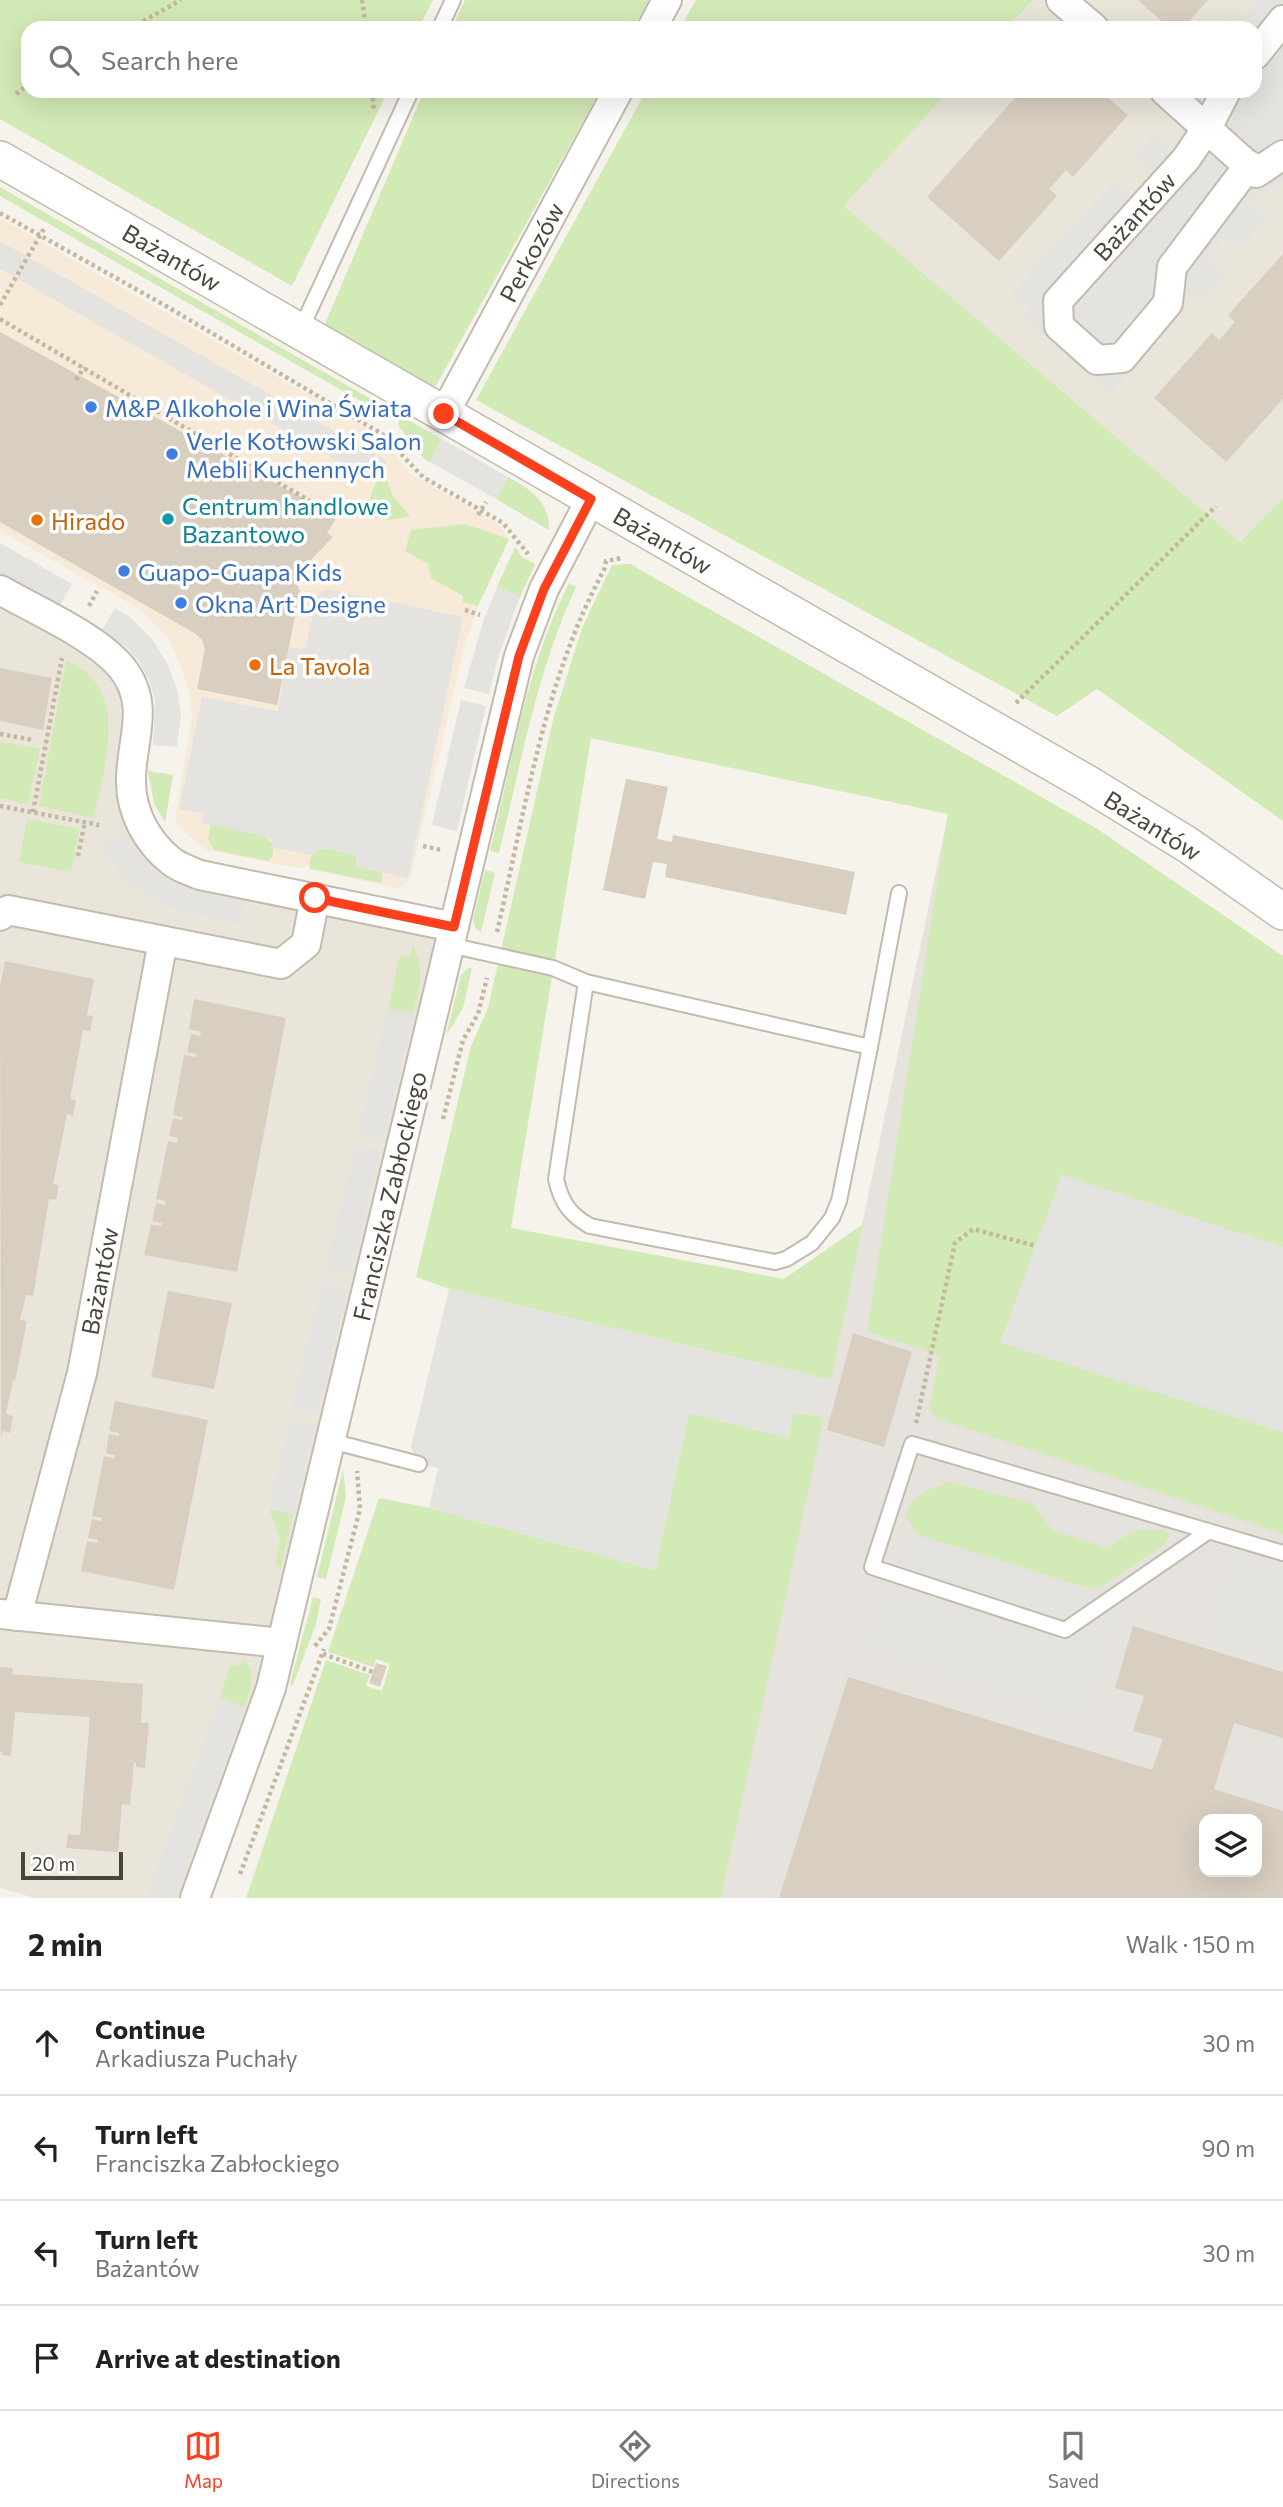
<!DOCTYPE html>
<meta charset="utf-8">
<style>
body{margin:0;font-family:Commissioner,sans-serif;background:#f2f2f2;color:#222}
.controls{position:absolute;right:21px;bottom:21px;display:grid;overflow:hidden;border-radius:14px;box-shadow:0 7px 28px #0002}
.controls button{width:63px;height:63px;display:grid;place-items:center;padding:0;border:0;border-bottom:2px solid #e0e0e0;background:#fff;color:#222;font:35px sans-serif}
.scale{position:absolute;left:21px;bottom:18px;width:102px;box-sizing:border-box;padding-left:7px;border:4px solid #4b4439;border-top:0;font-size:19px;line-height:24px;white-space:nowrap;color:#4b4439;-webkit-text-stroke:5px #fff;paint-order:stroke}
.stop{position:absolute;width:21px;height:21px;margin:-16px;border:5px solid #fc3f1d;border-radius:50%;background:#fff}
.stop.end{background:#fc3f1d;border-color:#fff;box-shadow:0 2px 7px #0008}
.list{margin:0;padding:0;list-style:none}
h2{display:flex;justify-content:space-between;align-items:center;height:91px;margin:0;padding:0 28px;font-size:30px}
h2 small{font-size:23px;font-weight:400;color:#767676}
.list li{display:grid;grid-template-columns:46px 1fr auto;gap:21px;align-items:center;box-sizing:border-box;height:105px;padding:0 28px;border-top:2px solid #e0e0e0}
.list b{display:block;font-size:26px;white-space:nowrap}
.list p{margin:0;font-size:23px;white-space:nowrap;color:#767676}
.list em{font-size:23px;font-style:normal;color:#767676}
.icon{flex:none;width:38px;height:38px;fill:none;stroke:currentColor;stroke-width:2;stroke-linecap:round;stroke-linejoin:round}
.map{position:relative;flex:none;width:1283px;height:1898px;overflow:hidden}
.search{position:absolute;background:#fff;box-shadow:0 7px 28px #0002;left:21px;right:21px;top:21px;height:77px;display:flex;align-items:center;gap:18px;box-sizing:border-box;padding:0 24px;border-radius:21px;color:#767676;font-size:26px}
.sheet{height:511px;background:#fff}
nav{display:flex;justify-content:space-around;align-items:center;box-sizing:border-box;height:98px;border-top:2px solid #e0e0e0;background:#fff;font-size:19px;color:#767676}
nav a{display:grid;justify-items:center;gap:4px}
nav .on{color:#fc3f1d}
.map>svg:first-child{display:block}
</style>
<div class="map">
<svg width="1283" height="1898" viewBox="0 0 1283 1898">
<rect width="100%" height="100%" fill="#f6f3ec"/>
<g fill="#eae5da">
<path d="M1033 0H1283V498L1240 542 844 206 949 91H1255V28H1007Z"/>
<path d="M0 590 122 669 130 783 172 862 454 927 282 1643 195 1898H35L0 1888Z"/>
</g>
<path fill="#f7ead8" d="M0 218 372 431 382 439 411 474 498 524 509 539 478 606 463 653 410 878 406 884 399 888 392 887 338 875 336 871 306 865 303 869 206 850 181 829 175 819 192 715 190 696 183 672 169 640 142 612 129 603 0 531Z"/>
<path fill="#e6e2dd" fill-rule="evenodd" d="M948 814 1283 1050V1898H721ZM1204 1819H1257V1872H1204Z"/>
<g fill="#d2eab5">
<path d="M0 0H433L419 28H28V91H388L292 286 0 119Z"/>
<path d="M465 0H649L633 28H452Z"/>
<path d="M696 0H1033L1007 28H680Z"/>
<path d="M424 91H600L434 389 324 326Z"/>
<path d="M646 91H949L844 206 1240 542 1283 498V821L1097 689 1057 716 476 400Z"/>
<path d="M0 187 383 406 380 412 0 196Z"/>
<path d="M401 416 442 439 430 462 424 459 398 425Z"/>
<path d="M383 470 393 496 410 516 390 520 365 516 373 489Z"/>
<path d="M508 477C530 489 550 502 549 530L496 499Z"/>
<path d="M465 524 509 539 478 606 463 602V596L431 578 428 564 405 551 411 530Z"/>
<path d="M515 547 522 557 535 564 520 597 497 587Z"/>
<path d="M630 564 1096 828 1283 956V1247L1062 1175 1000 1343 1283 1432V1534L935 1418 929 1409 940 1355 867 1332 948 814 591 738 511 1228 784 1279 863 1224 831 1380 449 1289 416 1277 471 1046 488 1008 553 720 582 628 612 565Z"/>
<path d="M569 583 576 587C537 671 521 763 499 853L490 851C512 761 527 666 569 583Z"/>
<path d="M66 661C132 686 104 767 94 818L39 806Z"/>
<path d="M0 741 40 749 28 804 0 798Z"/>
<path d="M148 771 173 775 165 822 154 804Z"/>
<path d="M27 819 79 829 71 872 19 862Z"/>
<path d="M211 824 264 836 273 844V855L269 861 214 850 208 839Z"/>
<path d="M323 848 357 855 356 866 383 873 381 883 310 869C308 857 312 851 323 848Z"/>
<path d="M485 870 495 873 481 932 476 929 473 920Z"/>
<path d="M413 946C426 970 419 989 413 1014L388 1008 400 955 409 957Z"/>
<path d="M468 968H472L463 1008 446 1036 461 975Z"/>
<path d="M793 1412 824 1417 721 1898H246L326 1660 370 1675 366 1686 382 1691 390 1664 376 1659 373 1667 328 1652 379 1498 429 1508 655 1570 689 1413 788 1438Z"/>
<path d="M343 1469 346 1497 326 1579 317 1577Z"/>
<path d="M951 1482 1034 1504 1052 1530 1109 1549C1127 1529 1145 1527 1170 1532L1165 1544 1106 1584 1091 1589 918 1535 906 1516C911 1494 932 1488 951 1482Z"/>
<path d="M269 1509 293 1514 281 1567 275 1566 280 1538Z"/>
<path d="M313 1597 321 1599 316 1624 293 1685 290 1684Z"/>
<path d="M243 1658C258 1673 250 1688 245 1707L220 1698 230 1665 240 1667Z"/>
</g>
<g fill="#e5e3e0">
<path d="M1258 0H1283V181L1248 202 1268 219 1240 249 1226 236 1206 257 1225 275 1200 302 1187 290 1181 314 1111 393 1023 318 1030 310 1011 294 1113 181 1131 195 1152 172 1134 157 1154 135 1173 152 1180 142V129L1174 116 1194 93 1205 95 1212 91H1255V28H1234Z"/>
<path d="M0 241 387 461 375 482 0 269Z"/>
<path d="M442 439 508 477 496 499 430 462Z"/>
<path d="M0 543 72 584 59 607 0 573Z"/>
<path d="M497 587 520 597 498 658 489 694 464 688 484 619Z"/>
<path d="M327 589 463 617 408 878 356 866 358 857 354 854 323 848 316 850 311 855 274 848 271 840 264 836 201 823 203 814 179 809 202 697 278 711 288 647 305 649 318 595Z"/>
<path d="M115 608 131 618 152 639 167 663 177 689 181 714 177 747 153 745 155 701 149 680 138 660 125 646 102 630Z"/>
<path d="M461 700 486 706 457 831 432 825Z"/>
<path d="M124 834 134 850 148 866 165 878 186 888 245 900 241 925 184 913 164 906 132 886 120 875 101 846Z"/>
<path d="M388 1008 413 1014 383 1138 358 1133Z"/>
<path d="M356 1145 380 1151 350 1275 325 1269Z"/>
<path d="M1062 1175 1283 1247V1432L1000 1343Z"/>
<path d="M323 1281 347 1287 317 1415 292 1408Z"/>
<path d="M449 1289 831 1380 824 1417 794 1412 788 1438 689 1413 655 1570 429 1508 438 1468 419 1464 411 1447Z"/>
<path d="M289 1420 314 1426 293 1514 269 1509Z"/>
<path d="M918 1535 1124 1600 1090 1725 861 1650Z"/>
<path d="M1232 1552 1283 1568V1666L1204 1641Z"/>
<path d="M220 1698 245 1707 174 1898H146Z"/>
</g>
<g fill="#d8cfc1" fill-rule="evenodd">
<path d="M1138 0H1208L1183 28H1169Z"/>
<path d="M1021 91H1101L1128 115 1073 177 1066 170 1049 189 1057 196 999 261 927 197Z"/>
<path d="M1283 254V399L1226 462 1154 398 1212 333 1219 340 1235 322 1228 315Z"/>
<path d="M0 332 337 517 327 533 333 537 305 566 296 581 300 592 277 705 197 689 205 649 202 640 196 634 0 522Z"/>
<path d="M0 668 52 678 43 730 0 721Z"/>
<path d="M626 779 668 787 657 839 672 842 673 835 855 872 846 915 665 877 667 864 653 862 645 899 603 890Z"/>
<path d="M5 961 94 979 87 1015 93 1016 90 1031 83 1030 70 1099 76 1100 73 1116 67 1114 53 1184 59 1185 56 1200 49 1199 33 1296 26 1295 20 1320 27 1321 15 1381H13L7 1408 6 1414 13 1416 10 1433 3 1431 1 1438 0 987Z"/>
<path d="M194 999 286 1018 237 1272 144 1255 151 1225 161 1226 162 1223 152 1221 156 1203 165 1205 166 1201 156 1199 168 1141 177 1143 178 1138 169 1136 173 1118 182 1120 183 1117 173 1115 184 1055 196 1057 197 1054 187 1052 191 1034 200 1036 201 1032 189 1029Z"/>
<path d="M168 1291 232 1303 214 1389 151 1377Z"/>
<path d="M853 1333 912 1352 884 1447 827 1430Z"/>
<path d="M115 1401 208 1420 174 1590 81 1571 87 1541 97 1543 98 1540 88 1538 92 1519 102 1521V1518L92 1516 104 1456 114 1459 115 1455 106 1453 109 1434 119 1436V1433L109 1431Z"/>
<path d="M1133 1626 1283 1672V1738L1234 1723 1214 1789 1283 1811V1898H779L848 1677 1152 1770 1163 1739 1133 1731 1144 1696 1115 1688ZM1204 1819H1257V1872H1204Z"/>
<path d="M376 1663 387 1666 380 1687 369 1683Z"/>
<path d="M0 1667 13 1668 12 1674 143 1684 141 1723H149L145 1768 136 1767V1763L134 1762 130 1805 122 1804 118 1852 66 1848 68 1834 80 1835 90 1717 15 1712 11 1756 2 1755V1752H0Z"/>
</g>
<g fill="none" stroke-linecap="round" stroke-linejoin="round">
<defs>
<g id="service">
<path d="M440 28 453 0"/>
<path d="M300 331 411 91"/>
<path d="M449 945 553 968 586 982 870 1047 899 893"/>
<path d="M586 982 556 1179C561 1202 570 1215 590 1226L775 1262 786 1259 812 1243 832 1218 839 1201 870 1047"/>
<path d="M331 1441 419 1464"/>
<path d="M1209 1531 1065 1630 872 1567 912 1444 1283 1553"/>
</g>
<g id="minor">
<path d="M1061 0 1094 28"/>
<path d="M652 28 667 0"/>
<path d="M1255 55 1283 20"/>
<path d="M1165 91 1256 173 1283 155"/>
<path d="M1226 91 1207 128 1186 159 1058 301 1059 326 1097 360 1122 358 1168 303 1172 267 1249 165"/>
<path d="M444 414 618 91"/>
<path d="M0 590C35 610 97 637 122 668 152 706 130 742 131 782 131 812 147 842 171 861 178 867 190 871 200 875L454 927"/>
<path d="M0 916 8 910 281 964 306 944 315 898"/>
<path d="M0 1614 282 1643"/>
<path d="M17 1616 82 1373 163 941"/>
<path d="M195 1898 271 1688 519 656 544 589 591 499"/>
</g>
<path id="tertiary" d="M0 159 1087 783 1188 845 1283 912"/>
</defs>
<use href="#service" stroke="#c2bbae" stroke-width="18"/>
<use href="#minor" stroke="#c2bbae" stroke-width="32"/>
<use href="#tertiary" stroke="#c2bbae" stroke-width="38"/>
<g stroke="#c4b79f" stroke-width="4.5" stroke-dasharray="3.5 3.5" stroke-linecap="butt">
<path d="M362 0 366 28"/>
<path d="M131 28 181 0"/>
<path d="M372 91 374 111"/>
<path d="M16 94 28 85"/>
<path d="M0 213 166 306 382 434 423 477 503 523 528 554"/>
<path d="M0 305 45 227"/>
<path d="M0 319 337 517"/>
<path d="M76 380 84 367"/>
<path d="M478 515 486 502"/>
<path d="M89 606 97 591"/>
<path d="M465 610 480 615"/>
<path d="M1016 703 1216 506"/>
<path d="M0 734 33 740"/>
<path d="M0 806 99 825"/>
<path d="M33 812 62 658"/>
<path d="M423 846 442 850"/>
<path d="M78 856 85 822"/>
<path d="M497 932C525 811 544 680 604 570L606 561 622 558"/>
<path d="M443 1119 463 1040 478 1014 487 978"/>
<path d="M916 1423 955 1243 973 1229 1036 1246"/>
<path d="M315 1646 329 1629 360 1509 357 1471"/>
<path d="M323 1654 373 1672"/>
<path d="M240 1874 324 1649"/>
</g>
<use href="#service" stroke="#fff" stroke-width="14"/>
<use href="#minor" stroke="#fff" stroke-width="28"/>
<use href="#tertiary" stroke="#fff" stroke-width="35"/>
</g>
<g fill="none" stroke-linecap="round" stroke-linejoin="round">
<path stroke="#fc3f1d" stroke-width="9" d="M315 898 454 927 519 656 544 589 591 499 444 414"/>
</g>
<g fill="#3f7fe0" stroke="#fff" stroke-width="2.5">
<circle cx="91" cy="407" r="7"/>
<circle cx="172" cy="454" r="7"/>
<circle cx="124" cy="571" r="7"/>
<circle cx="181" cy="603" r="7"/>
</g>
<circle fill="#0f9aa8" stroke="#fff" stroke-width="2.5" cx="168" cy="519" r="7"/>
<g fill="#e8710a" stroke="#fff" stroke-width="2.5">
<circle cx="37" cy="520" r="7"/>
<circle cx="255" cy="665" r="7"/>
</g>
<g text-anchor="middle" dominant-baseline="central" stroke-width="7" stroke-linejoin="round" paint-order="stroke">
<g font-size="24" fill="#4b4439" stroke="#fff">
<text transform="translate(1134 216) rotate(-48)">Bażantów</text>
<text transform="translate(531 252) rotate(-62)">Perkozów</text>
<text transform="translate(172 257) rotate(30)">Bażantów</text>
<text transform="translate(663 540) rotate(30)">Bażantów</text>
<text transform="translate(1153 825) rotate(32)">Bażantów</text>
<text transform="translate(389 1196) rotate(-77)">Franciszka Zabłockiego</text>
<text transform="translate(99 1281) rotate(-79)">Bażantów</text>
</g>
<g font-size="24" fill="#366cbe" stroke="#fff" text-anchor="start">
<text x="105" y="407">M&amp;P Alkohole i Wina Świata</text>
<text x="186" y="440">Verle Kotłowski Salon<tspan x="186" dy="28">Mebli Kuchennych</tspan></text>
<text x="138" y="571">Guapo-Guapa Kids</text>
<text x="195" y="603">Okna Art Designe</text>
</g>
<g font-size="24" fill="#0d838f" stroke="#fff" text-anchor="start">
<text x="182" y="505">Centrum handlowe<tspan x="182" dy="28">Bazantowo</tspan></text>
</g>
<g font-size="24" fill="#c56008" stroke="#fff" text-anchor="start">
<text x="51" y="520">Hirado</text>
<text x="269" y="665">La Tavola</text>
</g>
</g>
</svg>
<div class="controls">
<button><svg class="icon" aria-label="layers" viewBox="0 0 24 24"><path d="M12 4l9 5-9 5-9-5zM3 14l9 5 9-5"/></svg></button>
</div>
<div class="scale">20 m</div>
<div class="stop" style="left:315px;top:898px"></div>
<div class="stop end" style="left:444px;top:414px"></div>
<div class="search"><svg class="icon" aria-label="search" viewBox="0 0 24 24"><circle cx="10" cy="10" r="6"/><path d="M15 15l6 6"/></svg>Search here</div>
</div>
<section class="sheet">
<h2>2 min<small>Walk · 150 m</small></h2>
<ul class="list">
<li><svg class="icon" aria-label="ahead" viewBox="0 0 24 24"><path d="M12 20V5M6 11l6-6 6 6"/></svg><div><b>Continue</b><p>Arkadiusza Puchały</p></div><em>30 m</em></li>
<li><svg class="icon" aria-label="left" viewBox="0 0 24 24"><path d="M17 20v-9H6M10 6l-5 5 5 5"/></svg><div><b>Turn left</b><p>Franciszka Zabłockiego</p></div><em>90 m</em></li>
<li><svg class="icon" aria-label="left" viewBox="0 0 24 24"><path d="M17 20v-9H6M10 6l-5 5 5 5"/></svg><div><b>Turn left</b><p>Bażantów</p></div><em>30 m</em></li>
<li><svg class="icon" aria-label="arrive" viewBox="0 0 24 24"><path d="M6 21V4h12l-3 4 3 4H6"/></svg><div><b>Arrive at destination</b></div></li>
</ul>
</section>
<nav>
<a class="on"><svg class="icon" aria-label="map" viewBox="0 0 24 24"><path d="M3 6l6-2 6 2 6-2v14l-6 2-6-2-6 2zM9 4v14M15 6v14"/></svg>Map</a>
<a><svg class="icon" aria-label="directions" viewBox="0 0 24 24"><path d="M12 3l9 9-9 9-9-9zM9 14v-3h6M13 9l2 2-2 2"/></svg>Directions</a>
<a><svg class="icon" aria-label="saved" viewBox="0 0 24 24"><path d="M7 4h10v16l-5-4-5 4z"/></svg>Saved</a>
</nav>
